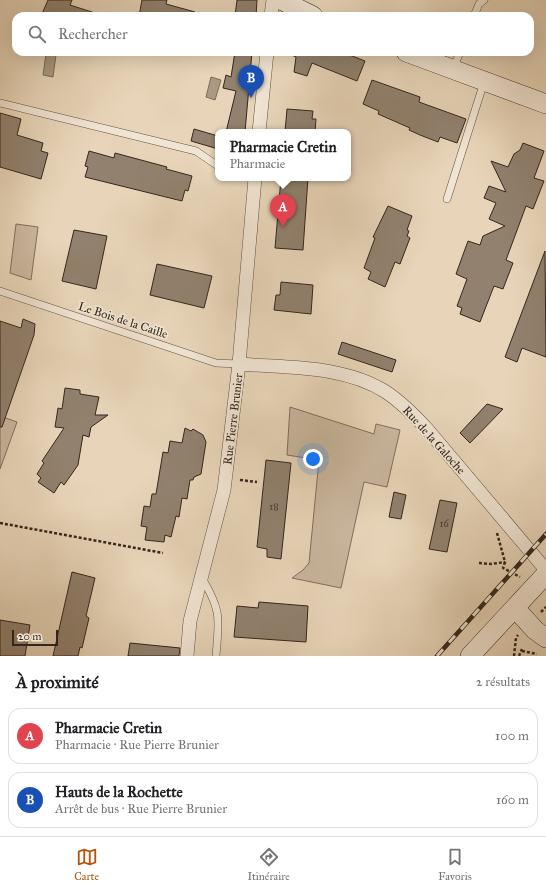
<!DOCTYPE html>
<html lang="fr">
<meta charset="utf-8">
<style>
body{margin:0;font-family:"IM FELL Great Primer",serif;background:#f6f6f6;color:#202124}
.scale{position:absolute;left:12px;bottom:10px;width:46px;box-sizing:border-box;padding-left:4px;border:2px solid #33271d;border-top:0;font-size:11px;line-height:14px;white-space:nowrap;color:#33271d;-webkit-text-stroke:3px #f0e4d2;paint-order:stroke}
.you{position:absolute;left:313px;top:459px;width:14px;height:14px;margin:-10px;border:3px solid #fff;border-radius:50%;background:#1a73e8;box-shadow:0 0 0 6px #1a73e833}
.badge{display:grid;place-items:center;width:26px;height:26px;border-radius:50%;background:#b45309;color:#fff;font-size:13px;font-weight:700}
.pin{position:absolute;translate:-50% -33px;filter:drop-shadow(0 1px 2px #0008)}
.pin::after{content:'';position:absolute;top:21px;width:14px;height:12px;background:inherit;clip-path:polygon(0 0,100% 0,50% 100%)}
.popup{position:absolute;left:215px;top:129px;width:136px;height:52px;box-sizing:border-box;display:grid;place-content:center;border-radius:8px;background:#fff;filter:drop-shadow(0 1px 3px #0005);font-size:13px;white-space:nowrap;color:#757577}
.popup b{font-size:15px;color:#202124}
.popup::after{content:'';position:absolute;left:50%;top:100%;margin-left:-8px;border:8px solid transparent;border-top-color:#fff}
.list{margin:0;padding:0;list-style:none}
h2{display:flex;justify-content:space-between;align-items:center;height:52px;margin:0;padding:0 16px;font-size:17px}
h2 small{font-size:13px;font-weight:400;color:#757577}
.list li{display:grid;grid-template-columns:26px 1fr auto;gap:12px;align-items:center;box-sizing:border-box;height:56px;margin:0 8px 8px;padding:0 8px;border:1px solid #e0e0e0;border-radius:12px}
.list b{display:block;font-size:15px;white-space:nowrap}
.list p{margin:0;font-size:13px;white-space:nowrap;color:#757577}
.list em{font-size:13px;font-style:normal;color:#757577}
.icon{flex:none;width:22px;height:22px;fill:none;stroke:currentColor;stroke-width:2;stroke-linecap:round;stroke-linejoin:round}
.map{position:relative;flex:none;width:546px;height:656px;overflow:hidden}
.search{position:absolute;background:#fff;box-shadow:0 4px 16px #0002;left:12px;right:12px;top:12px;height:44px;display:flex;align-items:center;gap:10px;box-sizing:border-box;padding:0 14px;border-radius:12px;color:#757577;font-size:15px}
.sheet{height:180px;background:#fff}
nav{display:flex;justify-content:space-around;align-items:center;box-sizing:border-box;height:56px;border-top:1px solid #e0e0e0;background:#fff;font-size:11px;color:#757577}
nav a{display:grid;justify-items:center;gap:2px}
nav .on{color:#b45309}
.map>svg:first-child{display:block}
</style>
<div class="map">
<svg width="546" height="656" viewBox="0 0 546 656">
<rect width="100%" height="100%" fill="#e8d5b9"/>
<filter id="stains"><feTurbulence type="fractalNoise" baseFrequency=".005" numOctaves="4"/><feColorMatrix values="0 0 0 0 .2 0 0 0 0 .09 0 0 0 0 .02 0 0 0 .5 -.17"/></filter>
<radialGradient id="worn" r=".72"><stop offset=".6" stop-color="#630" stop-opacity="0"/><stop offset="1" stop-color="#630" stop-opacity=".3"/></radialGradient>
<g fill="#c9b79e" stroke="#7e6f5e">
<path d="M16 224 38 227 31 280 10 273Z"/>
<path d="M290 407 374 434 376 424 400 430 387 487 364 482 341 588 292 578 303 570 309 563 319 460 287 455Z"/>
<path d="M0 416 17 422 0 469Z"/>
</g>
<g fill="#aa9a84" stroke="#7a6c5b">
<path d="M46 54 56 55 53 77 43 75Z"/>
<path d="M211 77 221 80 215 100 206 97Z"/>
</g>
<g fill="#91816e" stroke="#33271d">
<path d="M48 0H72L70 5 98 14 97 16H41Z"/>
<path d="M142 0H167L166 4 195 12 194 16H139Z"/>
<path d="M237 0H257L256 16H235Z"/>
<path d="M235 52H252L245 132H226L236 91 223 88 226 75 231 77Z"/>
<path d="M285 52H342L365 61 357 81 312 63 307 76 294 72 296 57Z"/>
<path d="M372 80 420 97 419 102 466 119 457 143 440 137 438 142 420 135 409 130 410 128 378 114 379 111 363 104Z"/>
<path d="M287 109 313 111 312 119H316L315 132H285Z"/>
<path d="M0 113 21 119 17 135 43 143 41 151 48 153 41 179 0 167Z"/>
<path d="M194 129 218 136V149L191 141Z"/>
<path d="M523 143 544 151 534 178 544 181 533 209 526 206 506 260 513 263 503 289 494 286 480 322 460 314 462 308 457 306 467 279 456 274 468 241 480 245 483 236 505 226 489 219 496 203 484 198 489 186 506 192 491 161 508 167 514 154 520 150Z"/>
<path d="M89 151 114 158 115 153 167 167 166 169 192 176 188 191 185 190 182 201 85 177 88 167 85 166Z"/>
<path d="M281 178H308L303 250 275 248Z"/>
<path d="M388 206 412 216 407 230 409 231 407 236 410 238 400 264 395 262 385 287 368 279 371 272 364 268 375 238 373 237Z"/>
<path d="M74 230 107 236 96 289 62 281Z"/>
<path d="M545 251 546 357 522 348 517 362 505 357Z"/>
<path d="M157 264 212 276 204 308 150 295Z"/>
<path d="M281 282 313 285 311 314 274 310 276 295H280Z"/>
<path d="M23 319 35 324 34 335 2 427H0V321L21 328Z"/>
<path d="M342 342 396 360 392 372 338 354Z"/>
<path d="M65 388 80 390V394L99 397 95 415H108L91 427 89 437 83 435 78 465 64 485 61 482 54 493 38 482 41 478 37 474 44 463 42 461 64 428 55 427 58 408 62 409Z"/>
<path d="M487 404 503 409 470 443 460 433Z"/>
<path d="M185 428 191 431 193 429 203 435 206 442 201 474 194 477 193 480H190L187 499 182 498 179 517 176 516 171 537 165 535 164 542 145 540 147 527 141 526 144 506 150 507 152 494H156L163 452 168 453 170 441 182 443Z"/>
<path d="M266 460 291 463 281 559 267 557V549L257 547Z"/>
<path d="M394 492 406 495 401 519 389 517Z"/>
<path d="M440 500 457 503 447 552 429 549Z"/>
<path d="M72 572 95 578 86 616 89 618 82 648 80 647 78 656H53Z"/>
<path d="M259 602 308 606 306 642 234 637 237 606 258 608Z"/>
<path d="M0 620 30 625 25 656H0Z"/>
<path d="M130 643 180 648 179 656H128Z"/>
</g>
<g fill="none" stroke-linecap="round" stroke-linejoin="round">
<defs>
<g id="lane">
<path d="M474 16 479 4 484 0"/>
<path d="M453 69 460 52"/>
<path d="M0 103 196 151 218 166"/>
<path d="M447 199 484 82"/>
<path d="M0 291 216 363 239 364"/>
<path d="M202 578C222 612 219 618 216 656"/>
</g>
<g id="street">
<path d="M271 16 273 0"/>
<path d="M259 132 267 52"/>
<path d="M239 364C287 368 344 365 386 392 401 402 414 415 427 429L546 570"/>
<path d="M187 656 190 621 224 490 239 364 255 178"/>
</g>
<g id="secondary">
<path d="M281 0 313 16"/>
<path d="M406 52 546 104"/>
<path d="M515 608 535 630 546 638"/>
<path d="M470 656 546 574"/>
</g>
</defs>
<use href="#lane" stroke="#605244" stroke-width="8"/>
<use href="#street" stroke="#605244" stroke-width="14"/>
<use href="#secondary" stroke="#33271d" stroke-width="20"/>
<g stroke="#33271d" stroke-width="2.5" stroke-dasharray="3 2" stroke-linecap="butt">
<path d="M240 480 257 482"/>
<path d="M0 523 163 553"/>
<path d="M497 533 505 562 503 568 520 577"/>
<path d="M479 563 491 564 505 562"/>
<path d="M541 612 546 607"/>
<path d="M522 651 537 654"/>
<path d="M514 656 516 638 518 635"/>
<path d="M519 656 522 649"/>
</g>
<use href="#lane" stroke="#f0e4d2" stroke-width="7"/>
<use href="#street" stroke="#f0e4d2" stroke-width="13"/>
<use href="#secondary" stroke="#f0e4d2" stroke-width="19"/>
<defs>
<path id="rail" d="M437 656 546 534"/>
</defs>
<use href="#rail" stroke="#33271d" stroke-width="4.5"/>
<use href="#rail" stroke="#f0e4d2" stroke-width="3" stroke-dasharray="9" stroke-linecap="butt"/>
</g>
<g text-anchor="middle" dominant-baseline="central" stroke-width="3.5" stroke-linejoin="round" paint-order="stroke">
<g font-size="10" fill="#4a3e31">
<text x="274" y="507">18</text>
<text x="444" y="524">16</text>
</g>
<g font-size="12" fill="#33271d" stroke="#f0e4d2">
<text transform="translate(123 320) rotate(18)">Le Bois de la Caille</text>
<text transform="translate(233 419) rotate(-83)">Rue Pierre Brunier</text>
<text transform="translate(434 440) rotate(48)">Rue de la Galoche</text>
</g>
</g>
<rect width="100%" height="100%" filter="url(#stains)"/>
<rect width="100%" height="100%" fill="url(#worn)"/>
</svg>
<div class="scale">20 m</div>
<div class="you"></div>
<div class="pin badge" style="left:283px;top:227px;background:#e0444e">A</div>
<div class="popup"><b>Pharmacie Cretin</b>Pharmacie</div>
<div class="pin badge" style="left:251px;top:98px;background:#1a4fb4">B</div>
<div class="search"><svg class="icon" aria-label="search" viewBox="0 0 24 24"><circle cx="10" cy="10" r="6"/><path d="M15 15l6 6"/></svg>Rechercher</div>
</div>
<section class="sheet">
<h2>À proximité<small>2 résultats</small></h2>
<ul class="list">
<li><span class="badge" style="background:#e0444e">A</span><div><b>Pharmacie Cretin</b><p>Pharmacie · Rue Pierre Brunier</p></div><em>100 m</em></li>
<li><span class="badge" style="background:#1a4fb4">B</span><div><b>Hauts de la Rochette</b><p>Arrêt de bus · Rue Pierre Brunier</p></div><em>160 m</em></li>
</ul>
</section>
<nav>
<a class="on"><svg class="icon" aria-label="map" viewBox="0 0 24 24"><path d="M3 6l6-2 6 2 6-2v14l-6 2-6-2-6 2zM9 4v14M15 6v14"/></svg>Carte</a>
<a><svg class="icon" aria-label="directions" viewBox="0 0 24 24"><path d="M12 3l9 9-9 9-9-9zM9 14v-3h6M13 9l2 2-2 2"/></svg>Itinéraire</a>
<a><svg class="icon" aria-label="saved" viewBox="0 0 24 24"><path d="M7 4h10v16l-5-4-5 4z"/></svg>Favoris</a>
</nav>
